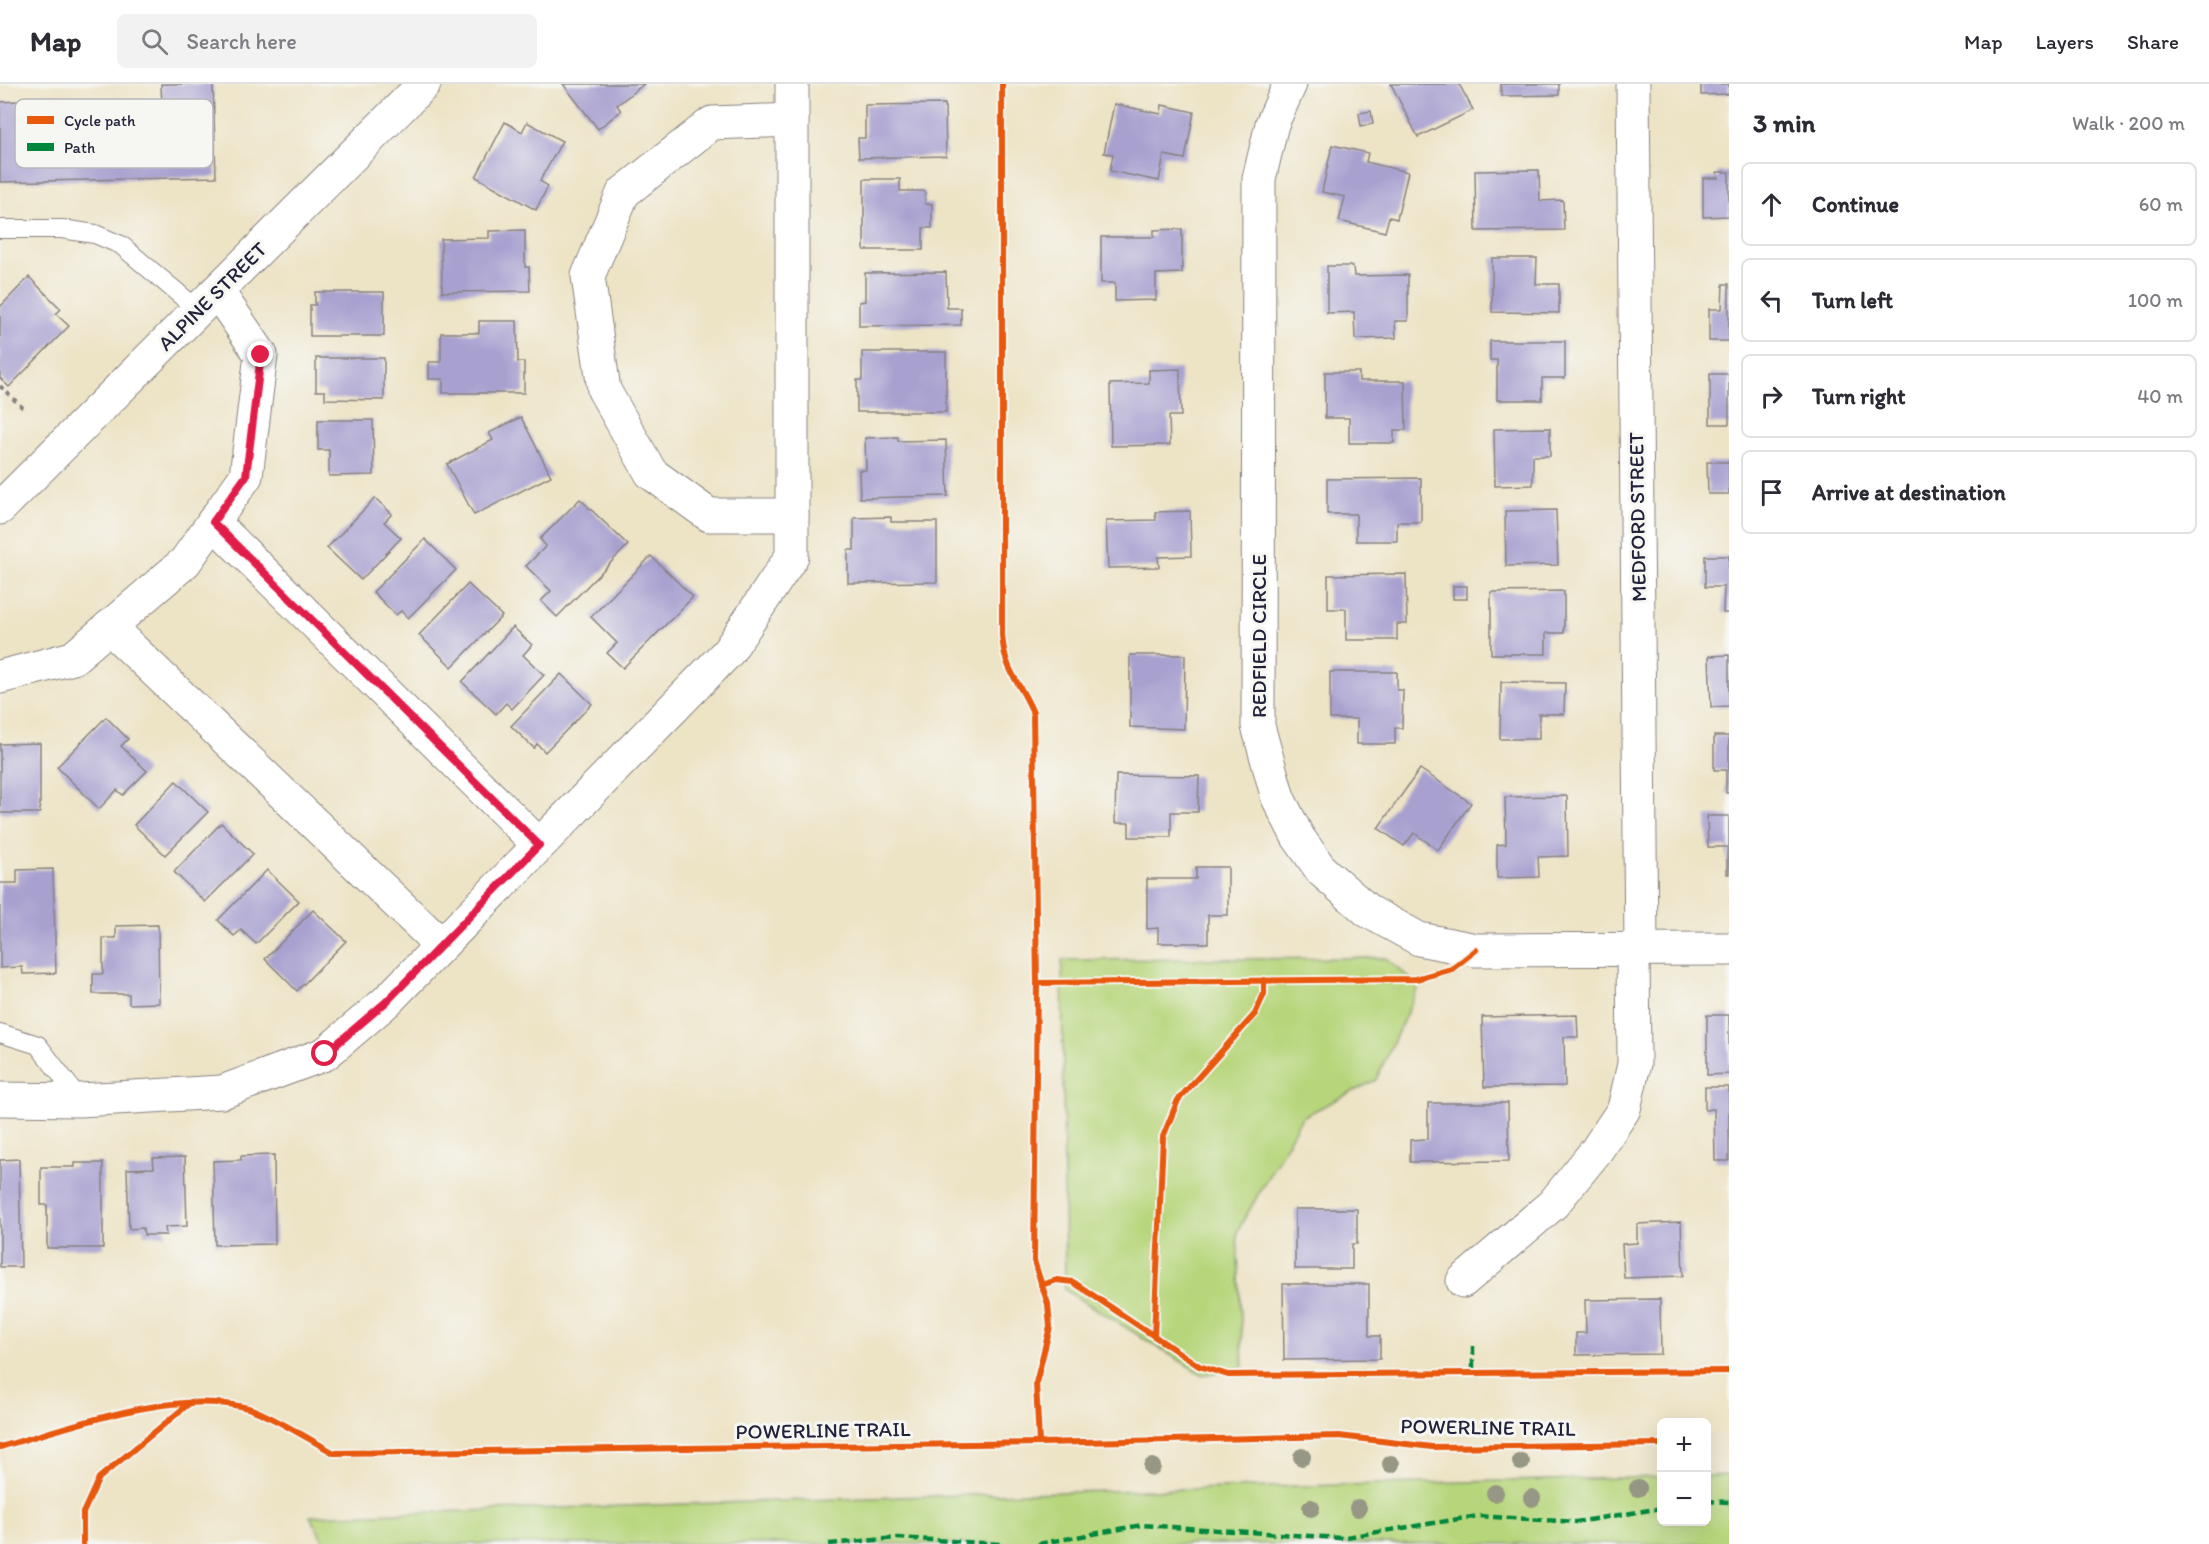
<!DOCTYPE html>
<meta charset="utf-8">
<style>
body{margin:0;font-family:Itim,sans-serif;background:#f2f2f3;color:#2b2b33}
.controls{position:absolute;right:18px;bottom:18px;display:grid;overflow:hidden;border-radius:9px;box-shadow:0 6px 24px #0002}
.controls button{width:54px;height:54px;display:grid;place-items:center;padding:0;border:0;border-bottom:2px solid #e1e1e2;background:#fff;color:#2b2b33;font:30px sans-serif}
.stop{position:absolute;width:18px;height:18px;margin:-14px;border:4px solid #e11d48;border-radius:50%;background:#fff}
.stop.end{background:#e11d48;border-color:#fff;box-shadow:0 2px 6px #0008}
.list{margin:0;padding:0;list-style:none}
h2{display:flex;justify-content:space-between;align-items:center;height:78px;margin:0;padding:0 24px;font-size:26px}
h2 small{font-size:20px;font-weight:400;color:#7c7c81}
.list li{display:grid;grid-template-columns:39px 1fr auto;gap:18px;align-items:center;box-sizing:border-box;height:84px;margin:0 12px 12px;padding:0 12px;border:2px solid #e1e1e2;border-radius:9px}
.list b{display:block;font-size:22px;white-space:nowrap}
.list em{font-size:20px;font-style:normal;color:#7c7c81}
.icon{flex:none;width:33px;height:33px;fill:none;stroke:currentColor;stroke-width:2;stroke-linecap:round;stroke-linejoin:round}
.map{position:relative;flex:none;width:1729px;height:1460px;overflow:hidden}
header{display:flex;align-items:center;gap:36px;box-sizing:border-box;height:84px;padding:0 30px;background:#fff;border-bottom:2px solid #e1e1e2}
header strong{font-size:28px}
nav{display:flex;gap:33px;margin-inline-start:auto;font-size:21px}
.search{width:420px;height:54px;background:#f2f2f3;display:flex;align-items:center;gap:15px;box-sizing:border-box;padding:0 21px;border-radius:9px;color:#7c7c81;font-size:22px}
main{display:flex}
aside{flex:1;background:#fff}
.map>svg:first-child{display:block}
</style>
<header>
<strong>Map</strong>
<div class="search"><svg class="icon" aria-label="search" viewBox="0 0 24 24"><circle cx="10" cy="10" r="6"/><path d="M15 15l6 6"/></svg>Search here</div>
<nav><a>Map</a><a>Layers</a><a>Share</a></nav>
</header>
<main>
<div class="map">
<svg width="1729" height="1460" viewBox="0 0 1729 1460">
<rect width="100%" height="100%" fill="#f6f6f2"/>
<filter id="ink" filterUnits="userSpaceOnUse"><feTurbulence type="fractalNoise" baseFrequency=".0167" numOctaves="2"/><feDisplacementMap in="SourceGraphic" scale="12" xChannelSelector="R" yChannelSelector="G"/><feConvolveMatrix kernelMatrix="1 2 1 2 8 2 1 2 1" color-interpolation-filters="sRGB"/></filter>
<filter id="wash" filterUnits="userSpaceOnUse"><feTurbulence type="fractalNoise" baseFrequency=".008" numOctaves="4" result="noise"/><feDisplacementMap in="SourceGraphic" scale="24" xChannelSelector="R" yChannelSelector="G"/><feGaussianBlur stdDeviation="1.35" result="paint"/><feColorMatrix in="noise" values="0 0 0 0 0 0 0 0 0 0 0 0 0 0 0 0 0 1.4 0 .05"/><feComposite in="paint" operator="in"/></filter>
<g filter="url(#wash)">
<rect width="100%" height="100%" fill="#ede3c5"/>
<g fill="#b7d67c" stroke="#6c7c5c" stroke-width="1.5">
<path d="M1386 874 1419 902 1376 996 1302 1033 1237 1148 1243 1283 1203 1291 1065 1206 1062 876Z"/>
<path d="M1729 1391V1460H325L310 1432 1027 1409 1661 1393 1662 1438H1706L1707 1392Z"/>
</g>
<g id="blocks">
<g fill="#a8a1d0">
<path d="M161 0H213L216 93 0 98V18L19 17V26L162 22Z"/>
<path d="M563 0H644L617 21 621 27 598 45Z"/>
<path d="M1391 0H1459L1473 26 1418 53Z"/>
<path d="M1501 0H1559V11L1501 12Z"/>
<path d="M1701 0H1729V10L1701 11Z"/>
<path d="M945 20 946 72 859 74 858 54H865V21Z"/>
<path d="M1114 20 1161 30 1162 21 1194 28 1185 75 1164 71 1159 97 1110 87 1113 70 1104 69Z"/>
<path d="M1371 27 1373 40 1361 42 1359 29Z"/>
<path d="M505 38 522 48 527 38 562 57 540 97 548 102 536 126 476 93Z"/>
<path d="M1332 61 1368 69 1366 78 1408 88 1397 135 1389 133 1385 148 1339 137 1345 113 1322 108Z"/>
<path d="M1539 86 1540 117 1563 116 1564 146 1476 147 1475 87Z"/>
<path d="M1717 88H1729V132L1703 133V94H1718Z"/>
<path d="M864 95H900V107H925V120H932V144H923V166H864Z"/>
<path d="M1182 145V189L1156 190V216L1115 217V199H1101V153H1154V146Z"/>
<path d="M525 146V183H529L530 207 442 208 441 155 489 154V147Z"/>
<path d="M1492 174H1537L1536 200H1559V229L1492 228Z"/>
<path d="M1327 182H1353L1354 192 1408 191V237H1395L1396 254 1355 255 1354 228 1327 229Z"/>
<path d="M946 188 947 224H961V241L859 242V218L865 217V189Z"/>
<path d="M29 193 61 225 56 230 69 242 9 303 0 294V223Z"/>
<path d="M1723 200H1729V257H1709V225H1722Z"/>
<path d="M315 208H384V252H310V221H315Z"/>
<path d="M479 237H517L518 278H524V309H443V295H429V278H441V249H479Z"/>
<path d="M1490 257H1565V294H1542V316H1497V276H1490Z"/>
<path d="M862 268H946V328H857V296H862Z"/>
<path d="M316 274H384V316L325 315V307H316Z"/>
<path d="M1180 285 1181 332H1169L1170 361 1111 362 1110 300 1149 299V286Z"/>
<path d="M1325 288H1359V297H1405L1406 346H1394V359H1349V334H1325Z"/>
<rect x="1710" y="290" width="19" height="50"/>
<path d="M521 333 551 392 474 431 447 380 493 356 489 349Z"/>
<path d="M318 336H373L374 391 329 392V366H318Z"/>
<path d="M1550 344V372H1533V401L1495 402 1494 345Z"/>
<path d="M898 353V357L946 356 948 412 860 414 859 386H866L865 354Z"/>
<path d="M1707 378H1729V410H1708Z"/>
<path d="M1421 394V438H1397V457H1356V430H1327V395Z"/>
<path d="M375 414 392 430 384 438 401 454 361 496 327 464Z"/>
<path d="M580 415 628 461 557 533 541 517 551 507 526 482 546 462 540 455Z"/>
<path d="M1556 426 1558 481 1506 482 1505 427Z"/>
<path d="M1190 427 1191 472 1158 473 1159 483 1108 484 1106 437 1156 436 1155 428Z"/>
<path d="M891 433V438H937V498L848 499V466H854V434Z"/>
<path d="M425 455 456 486 408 534 401 527 396 531 373 508Z"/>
<path d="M651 472 693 513 623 584 607 569 617 559 591 533Z"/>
<path d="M1705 472H1729V529H1723L1724 503H1705Z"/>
<path d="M1406 490 1407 540H1397V556H1346V525H1328V491Z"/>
<path d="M468 500 502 532 452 583 419 551Z"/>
<rect x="1453" y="502" width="14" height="13"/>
<path d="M1564 507V549H1546V570H1491V508Z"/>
<path d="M513 543 532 561 523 571 544 591 512 625 506 619 496 630 462 598Z"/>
<path d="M1130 571H1185L1184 645 1130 643Z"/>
<path d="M1729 571V622L1711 623 1709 572Z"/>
<path d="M1330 588H1397V606H1403L1402 644H1395V660H1357V635H1330Z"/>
<path d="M561 590 592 620 545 668 537 660 534 664 511 642Z"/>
<path d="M1501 598 1565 599 1564 630H1539V655H1500Z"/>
<path d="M106 633 128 655 121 662 147 687 123 711 117 706 99 725 57 683Z"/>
<path d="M1714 652H1729V709H1726V686H1714Z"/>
<path d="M40 659V729H0V660Z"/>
<path d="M1420 685 1471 719 1438 766 1414 749 1404 762 1378 744Z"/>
<path d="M1116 691 1199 692 1198 728H1171V753H1129V739H1115Z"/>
<path d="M176 697 208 728 165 771 134 741Z"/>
<path d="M1567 712 1568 772 1538 773 1539 793 1497 794V761L1506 760 1505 713Z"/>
<path d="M1707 732H1729V790H1727V763H1708Z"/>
<path d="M221 739 253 770 205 818 174 788Z"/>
<path d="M1196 783H1228V831H1208V859H1158V844L1147 845V795H1196Z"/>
<path d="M53 785 56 889 23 890 22 883 0 884V799H17V786Z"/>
<path d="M267 786 299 817 256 860 241 846 234 852 218 836Z"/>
<path d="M313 826 346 857 297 907 265 875Z"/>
<path d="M158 841 159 919 129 920V910H93V890H103V854H116V842Z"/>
<path d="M1577 931 1578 953H1564L1565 1002 1484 1003 1482 933Z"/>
<path d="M1707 931H1729V990L1707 991Z"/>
<path d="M1705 1003H1729V1077H1715L1714 1025 1705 1026Z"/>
<path d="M1428 1019H1508L1509 1077 1410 1078V1056L1428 1055Z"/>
<path d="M274 1071 275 1160 215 1161 213 1077 241 1076V1072Z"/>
<path d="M185 1073 187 1142 165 1143 166 1151H144L143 1144 129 1145 127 1085 154 1084 153 1074Z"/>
<path d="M19 1075 21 1183H0V1076Z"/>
<path d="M75 1079H103V1164H47V1121H41V1083H75Z"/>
<path d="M1295 1125H1357V1160H1352V1185H1295Z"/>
<path d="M1681 1138 1683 1192 1624 1194 1622 1160 1637 1159V1140Z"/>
<path d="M1283 1200H1369V1252H1380V1275L1284 1276Z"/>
<path d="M1660 1215 1661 1270 1576 1271V1249H1586L1585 1216Z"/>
</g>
</g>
</g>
<g filter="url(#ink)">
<use href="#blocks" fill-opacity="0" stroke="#888280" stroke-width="1.5"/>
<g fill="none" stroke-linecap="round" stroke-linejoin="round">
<defs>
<g id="service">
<path d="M0 145H62L95 150 121 161 198 226"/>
<path d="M0 949 38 961 80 1016"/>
</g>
<g id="minor">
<path d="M1290 0 1272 40 1259 95 1258 642 1278 714 1298 753 1322 787 1368 827 1419 855 1476 866 1729 865"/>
<path d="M1633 0 1641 866"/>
<path d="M792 36 712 39 623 109 588 192 604 306 651 389 709 431H792"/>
<path d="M213 438 539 761"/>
<path d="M109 543 441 861"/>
<path d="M0 593 73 574 185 478 246 392 261 271 217 207"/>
<path d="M0 1015 80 1016 222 1008 325 970 386 918 728 568 792 472V0"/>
<path d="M1463 1197 1553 1120 1596 1067 1624 1025 1634 980 1633 866"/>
</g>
<path id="tertiary" d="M0 424 424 0"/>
</defs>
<use href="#service" stroke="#888280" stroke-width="20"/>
<use href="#minor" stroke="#888280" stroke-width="35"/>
<use href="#tertiary" stroke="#888280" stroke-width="35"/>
<path stroke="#888280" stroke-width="4" stroke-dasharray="4.5 4.5" stroke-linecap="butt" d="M0 302 23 324"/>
<use href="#service" stroke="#fff" stroke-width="18"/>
<use href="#minor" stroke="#fff" stroke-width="33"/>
<use href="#tertiary" stroke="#fff" stroke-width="33"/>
<g stroke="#00873e" stroke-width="4.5" stroke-dasharray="9 4.5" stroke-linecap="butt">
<path d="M1473 1262V1289"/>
<path d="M1706 1417 1729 1418"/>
<path d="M829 1460 897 1454 1000 1460"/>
<path d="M1038 1460 1142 1441 1340 1454 1478 1432 1576 1438 1662 1424"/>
</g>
<defs>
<g id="cycleway">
<path d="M1002 0V551C1005 590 1020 597 1033 629L1037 899"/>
<path d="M1041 1201 1057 1196 1073 1198 1199 1282 1228 1291 1729 1287"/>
<path d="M1154 1252 1163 1053 1178 1016 1255 930 1264 910V896"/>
<path d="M1039 1359 1036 1299 1050 1243 1048 1220 1034 1177 1037 899 1416 895 1452 885 1476 866"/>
<path d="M0 1363C74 1342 172 1304 248 1324 269 1330 312 1357 334 1369L1039 1359 1339 1352 1432 1363 1662 1360"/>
<path d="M83 1460V1429L99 1394 191 1318"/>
</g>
</defs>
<use href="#cycleway" stroke="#f6f6f2" stroke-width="10"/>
<use href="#cycleway" stroke="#e8590c" stroke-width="6"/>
</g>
<g fill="#969784">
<circle cx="1302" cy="1373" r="9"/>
<circle cx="1521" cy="1378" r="9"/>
<circle cx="1391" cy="1380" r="9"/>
<circle cx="1152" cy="1383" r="9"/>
<circle cx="1638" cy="1404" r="9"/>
<circle cx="1495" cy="1409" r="9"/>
<circle cx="1532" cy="1414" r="9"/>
<circle cx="1311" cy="1424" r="9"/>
<circle cx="1358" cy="1424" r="9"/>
</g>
</g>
<g fill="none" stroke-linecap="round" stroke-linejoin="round" filter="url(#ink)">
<path stroke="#e11d48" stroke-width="8" d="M261 271 246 392 213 438 539 761 386 918 325 970"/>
</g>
<g text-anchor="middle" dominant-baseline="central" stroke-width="6" stroke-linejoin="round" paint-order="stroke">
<g font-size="21" fill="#22223b" stroke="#f6f6f2">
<text transform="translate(212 212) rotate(-45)">ALPINE STREET</text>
<text transform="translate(1637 433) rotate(-91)">MEDFORD STREET</text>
<text transform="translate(1258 552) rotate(-90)">REDFIELD CIRCLE</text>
<text transform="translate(1488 1343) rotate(1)">POWERLINE TRAIL</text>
<text transform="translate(823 1346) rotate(-1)">POWERLINE TRAIL</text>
</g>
</g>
<rect x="15" y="15" width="198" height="69" rx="9" fill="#f6f6f2" stroke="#b6b6bb" stroke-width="1.5"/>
<rect x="27" y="32" width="27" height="8" fill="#e8590c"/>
<rect x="27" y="59" width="27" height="8" fill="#00873e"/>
<g font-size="16" fill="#22223b">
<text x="64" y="42">Cycle path</text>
<text x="64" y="69">Path</text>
</g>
</svg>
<div class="controls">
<button>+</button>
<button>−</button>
</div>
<div class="stop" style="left:325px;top:970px"></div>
<div class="stop end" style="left:261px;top:271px"></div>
</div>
<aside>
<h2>3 min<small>Walk · 200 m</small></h2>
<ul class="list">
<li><svg class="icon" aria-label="ahead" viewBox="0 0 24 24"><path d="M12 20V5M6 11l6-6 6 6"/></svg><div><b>Continue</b></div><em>60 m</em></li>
<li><svg class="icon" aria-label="left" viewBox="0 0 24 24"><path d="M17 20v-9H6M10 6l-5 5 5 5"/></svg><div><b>Turn left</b></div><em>100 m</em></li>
<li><svg class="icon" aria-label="right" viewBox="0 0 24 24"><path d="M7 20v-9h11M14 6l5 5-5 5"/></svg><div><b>Turn right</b></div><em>40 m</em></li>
<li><svg class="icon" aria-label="arrive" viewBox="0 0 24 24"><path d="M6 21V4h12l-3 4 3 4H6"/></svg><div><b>Arrive at destination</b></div></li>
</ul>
</aside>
</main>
